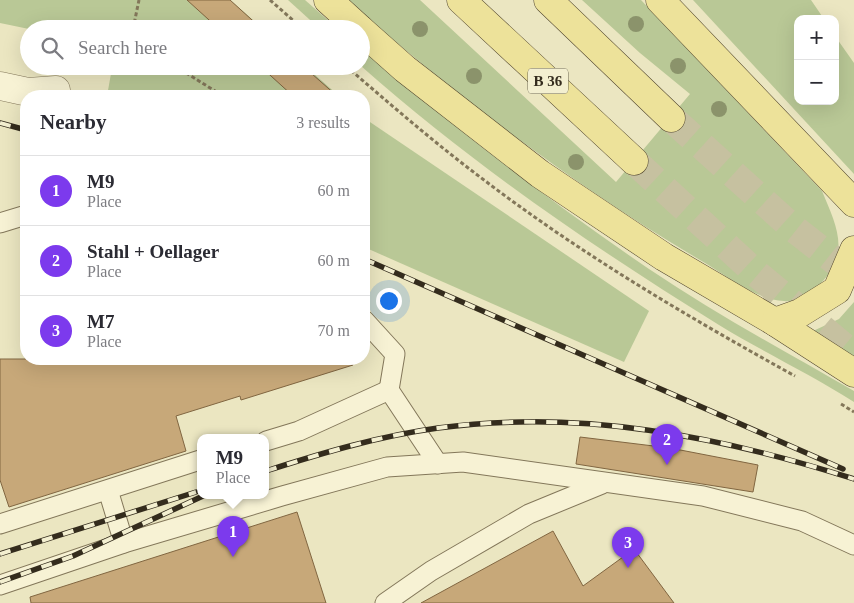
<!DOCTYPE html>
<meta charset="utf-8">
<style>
body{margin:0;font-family:Georgia,serif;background:#f7f7f7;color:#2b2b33}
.controls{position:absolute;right:15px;top:15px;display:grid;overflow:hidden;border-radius:10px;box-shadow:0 5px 20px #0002}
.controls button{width:45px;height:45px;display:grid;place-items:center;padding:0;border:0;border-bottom:1px solid #e1e1e2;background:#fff;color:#2b2b33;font:25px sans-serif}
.you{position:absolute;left:388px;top:300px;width:18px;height:18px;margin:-12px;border:4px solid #fff;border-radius:50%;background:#1a73e8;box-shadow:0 0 0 8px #1a73e833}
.badge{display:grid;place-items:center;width:32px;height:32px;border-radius:50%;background:#7c3aed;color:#fff;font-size:16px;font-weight:700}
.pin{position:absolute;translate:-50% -41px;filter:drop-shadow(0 1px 2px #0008)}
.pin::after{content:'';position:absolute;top:26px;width:18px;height:15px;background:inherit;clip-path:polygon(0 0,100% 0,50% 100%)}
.popup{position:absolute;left:197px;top:434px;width:72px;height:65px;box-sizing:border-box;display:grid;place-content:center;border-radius:10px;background:#fff;filter:drop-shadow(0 1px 4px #0005);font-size:16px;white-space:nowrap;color:#7c7c81}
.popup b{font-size:19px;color:#2b2b33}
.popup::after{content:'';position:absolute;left:50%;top:100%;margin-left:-10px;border:10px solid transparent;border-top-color:#fff}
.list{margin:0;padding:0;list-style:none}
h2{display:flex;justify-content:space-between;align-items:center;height:65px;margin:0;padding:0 20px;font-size:21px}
h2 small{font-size:16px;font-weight:400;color:#7c7c81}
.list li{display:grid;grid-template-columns:32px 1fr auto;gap:15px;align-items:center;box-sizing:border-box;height:70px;padding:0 20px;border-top:1px solid #e1e1e2}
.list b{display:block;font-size:19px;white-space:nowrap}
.list p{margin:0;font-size:16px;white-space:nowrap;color:#7c7c81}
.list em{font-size:16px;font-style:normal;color:#7c7c81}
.icon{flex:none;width:28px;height:28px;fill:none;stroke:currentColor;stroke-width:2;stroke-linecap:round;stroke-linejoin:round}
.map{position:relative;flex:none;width:854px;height:603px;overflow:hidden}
.search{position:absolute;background:#fff;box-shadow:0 5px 20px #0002;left:20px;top:20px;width:350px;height:55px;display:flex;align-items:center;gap:12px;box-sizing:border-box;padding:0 18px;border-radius:28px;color:#7c7c81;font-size:19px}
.panel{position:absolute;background:#fff;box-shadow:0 5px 20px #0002;left:20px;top:90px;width:350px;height:275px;border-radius:20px}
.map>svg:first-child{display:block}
</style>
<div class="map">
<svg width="854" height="603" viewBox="0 0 854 603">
<rect width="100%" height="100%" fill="#ebe6c1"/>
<g fill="#b9c896">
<path d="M0 0H230L263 29H29L0 23Z"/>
<path d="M288 0H305L338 29H320Z"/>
<path d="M347 0H420L616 182 690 94 640 53 582 0H641L822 191C835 223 851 251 823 281 815 290 797 303 784 301 754 299 726 275 700 260 574 185 457 97 347 0Z"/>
<path d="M693 0H811L824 19H798V101H835V36L854 63V174Z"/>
<path d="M361 49C454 127 549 201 649 269 714 313 786 352 854 391V402C810 374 763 352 719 325 593 247 472 164 361 66Z"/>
<path d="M118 66H305L339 96H107L112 68 117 69Z"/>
<path d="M364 118 649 311 624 362 364 247Z"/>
<path d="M854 302V357L813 331 839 319Z"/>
</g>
<g fill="#c7a879" stroke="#816641">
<path d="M187 0H230L262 29H219Z"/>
<path d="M260 66H303L337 96H293Z"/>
<path d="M0 359H352L353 365 241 400 240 396 176 416 186 451 9 507 0 480Z"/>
<path d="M580 437 670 448 758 465 753 492 576 464Z"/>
<path d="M297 512 326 603H31L30 597Z"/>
<path d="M553 531 583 586 634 549 674 603H421Z"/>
</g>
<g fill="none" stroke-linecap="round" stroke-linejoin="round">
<g stroke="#c6c1a0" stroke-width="28" stroke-dasharray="28 14" stroke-linecap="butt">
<path d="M671 118 792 227 854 276"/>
<path d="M634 161 757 274 854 355"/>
</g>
<defs>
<g id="service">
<path d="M0 223 26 215"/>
<path d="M364 320 395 354 389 390 438 464"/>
<path d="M266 441 299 431 389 390"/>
<path d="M108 490 124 543"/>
<path d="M0 524 200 460"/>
<path d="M0 585 124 543 282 496 387 467 463 462 703 496 802 521 854 545"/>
<path d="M385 603 431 571 529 514 602 484"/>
</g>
<path id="minor" d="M0 86 28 92 56 90"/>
<g id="primary">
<path d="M328 0 360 29"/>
<path d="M461 0 634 161"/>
<path d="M548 0 671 118"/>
<path d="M660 0 854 203"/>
<path d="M361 30 405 69 540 174 664 257 775 322 854 373"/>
<path d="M775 322 800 313 837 290 854 250"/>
</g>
</defs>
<use href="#service" stroke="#83775a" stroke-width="21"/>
<use href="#minor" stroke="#83775a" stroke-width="29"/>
<use href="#primary" stroke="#51452e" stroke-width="29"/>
<g stroke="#83775a" stroke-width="3" stroke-dasharray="4 2.5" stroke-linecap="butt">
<path d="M270 0 303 29"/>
<path d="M133 29 139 0"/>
<path d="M175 66 223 96"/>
<path d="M346 66C391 105 436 144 484 180 581 254 688 317 795 376"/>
<path d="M841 404 854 412"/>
</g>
<use href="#service" stroke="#f7f2d4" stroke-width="19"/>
<use href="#minor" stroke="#f7f2d4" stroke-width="28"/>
<use href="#primary" stroke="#ede29a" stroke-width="28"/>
<defs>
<g id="rail">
<path d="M0 123 26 130"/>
<path d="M364 259 843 469"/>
<path d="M266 471C322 453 379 436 438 428 580 409 719 436 854 479"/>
<path d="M0 554 196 492"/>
<path d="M0 582 73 556 203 496"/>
</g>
</defs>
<use href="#rail" stroke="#342c1d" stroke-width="5.5"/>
<use href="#rail" stroke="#f3efd0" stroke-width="4" stroke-dasharray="11" stroke-linecap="butt"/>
</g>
<g fill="#8b936b">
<circle cx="636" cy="24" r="8"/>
<circle cx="420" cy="29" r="8"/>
<circle cx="678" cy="66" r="8"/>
<circle cx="474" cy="76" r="8"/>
<circle cx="719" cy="109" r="8"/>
<circle cx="576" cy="162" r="8"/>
</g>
<g text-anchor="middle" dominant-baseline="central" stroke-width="4" stroke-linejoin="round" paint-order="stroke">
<rect fill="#f3efd0" stroke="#6d6653" stroke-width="1" x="528" y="68.5" width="40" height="25" rx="4"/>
<g font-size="15" font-weight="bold" fill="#342c1d">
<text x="548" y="81">B 36</text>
</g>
</g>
</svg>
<div class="controls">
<button>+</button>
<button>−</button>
</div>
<div class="you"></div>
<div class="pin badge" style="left:233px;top:557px">1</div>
<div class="popup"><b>M9</b>Place</div>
<div class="pin badge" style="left:667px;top:465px">2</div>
<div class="pin badge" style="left:628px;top:568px">3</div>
<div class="search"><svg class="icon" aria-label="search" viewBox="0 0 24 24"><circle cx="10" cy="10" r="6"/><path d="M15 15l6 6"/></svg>Search here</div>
<section class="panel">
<h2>Nearby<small>3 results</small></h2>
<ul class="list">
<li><span class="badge">1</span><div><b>M9</b><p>Place</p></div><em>60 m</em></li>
<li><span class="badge">2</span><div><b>Stahl + Oellager</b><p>Place</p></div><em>60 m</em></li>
<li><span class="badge">3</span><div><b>M7</b><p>Place</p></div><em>70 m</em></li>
</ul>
</section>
</div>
